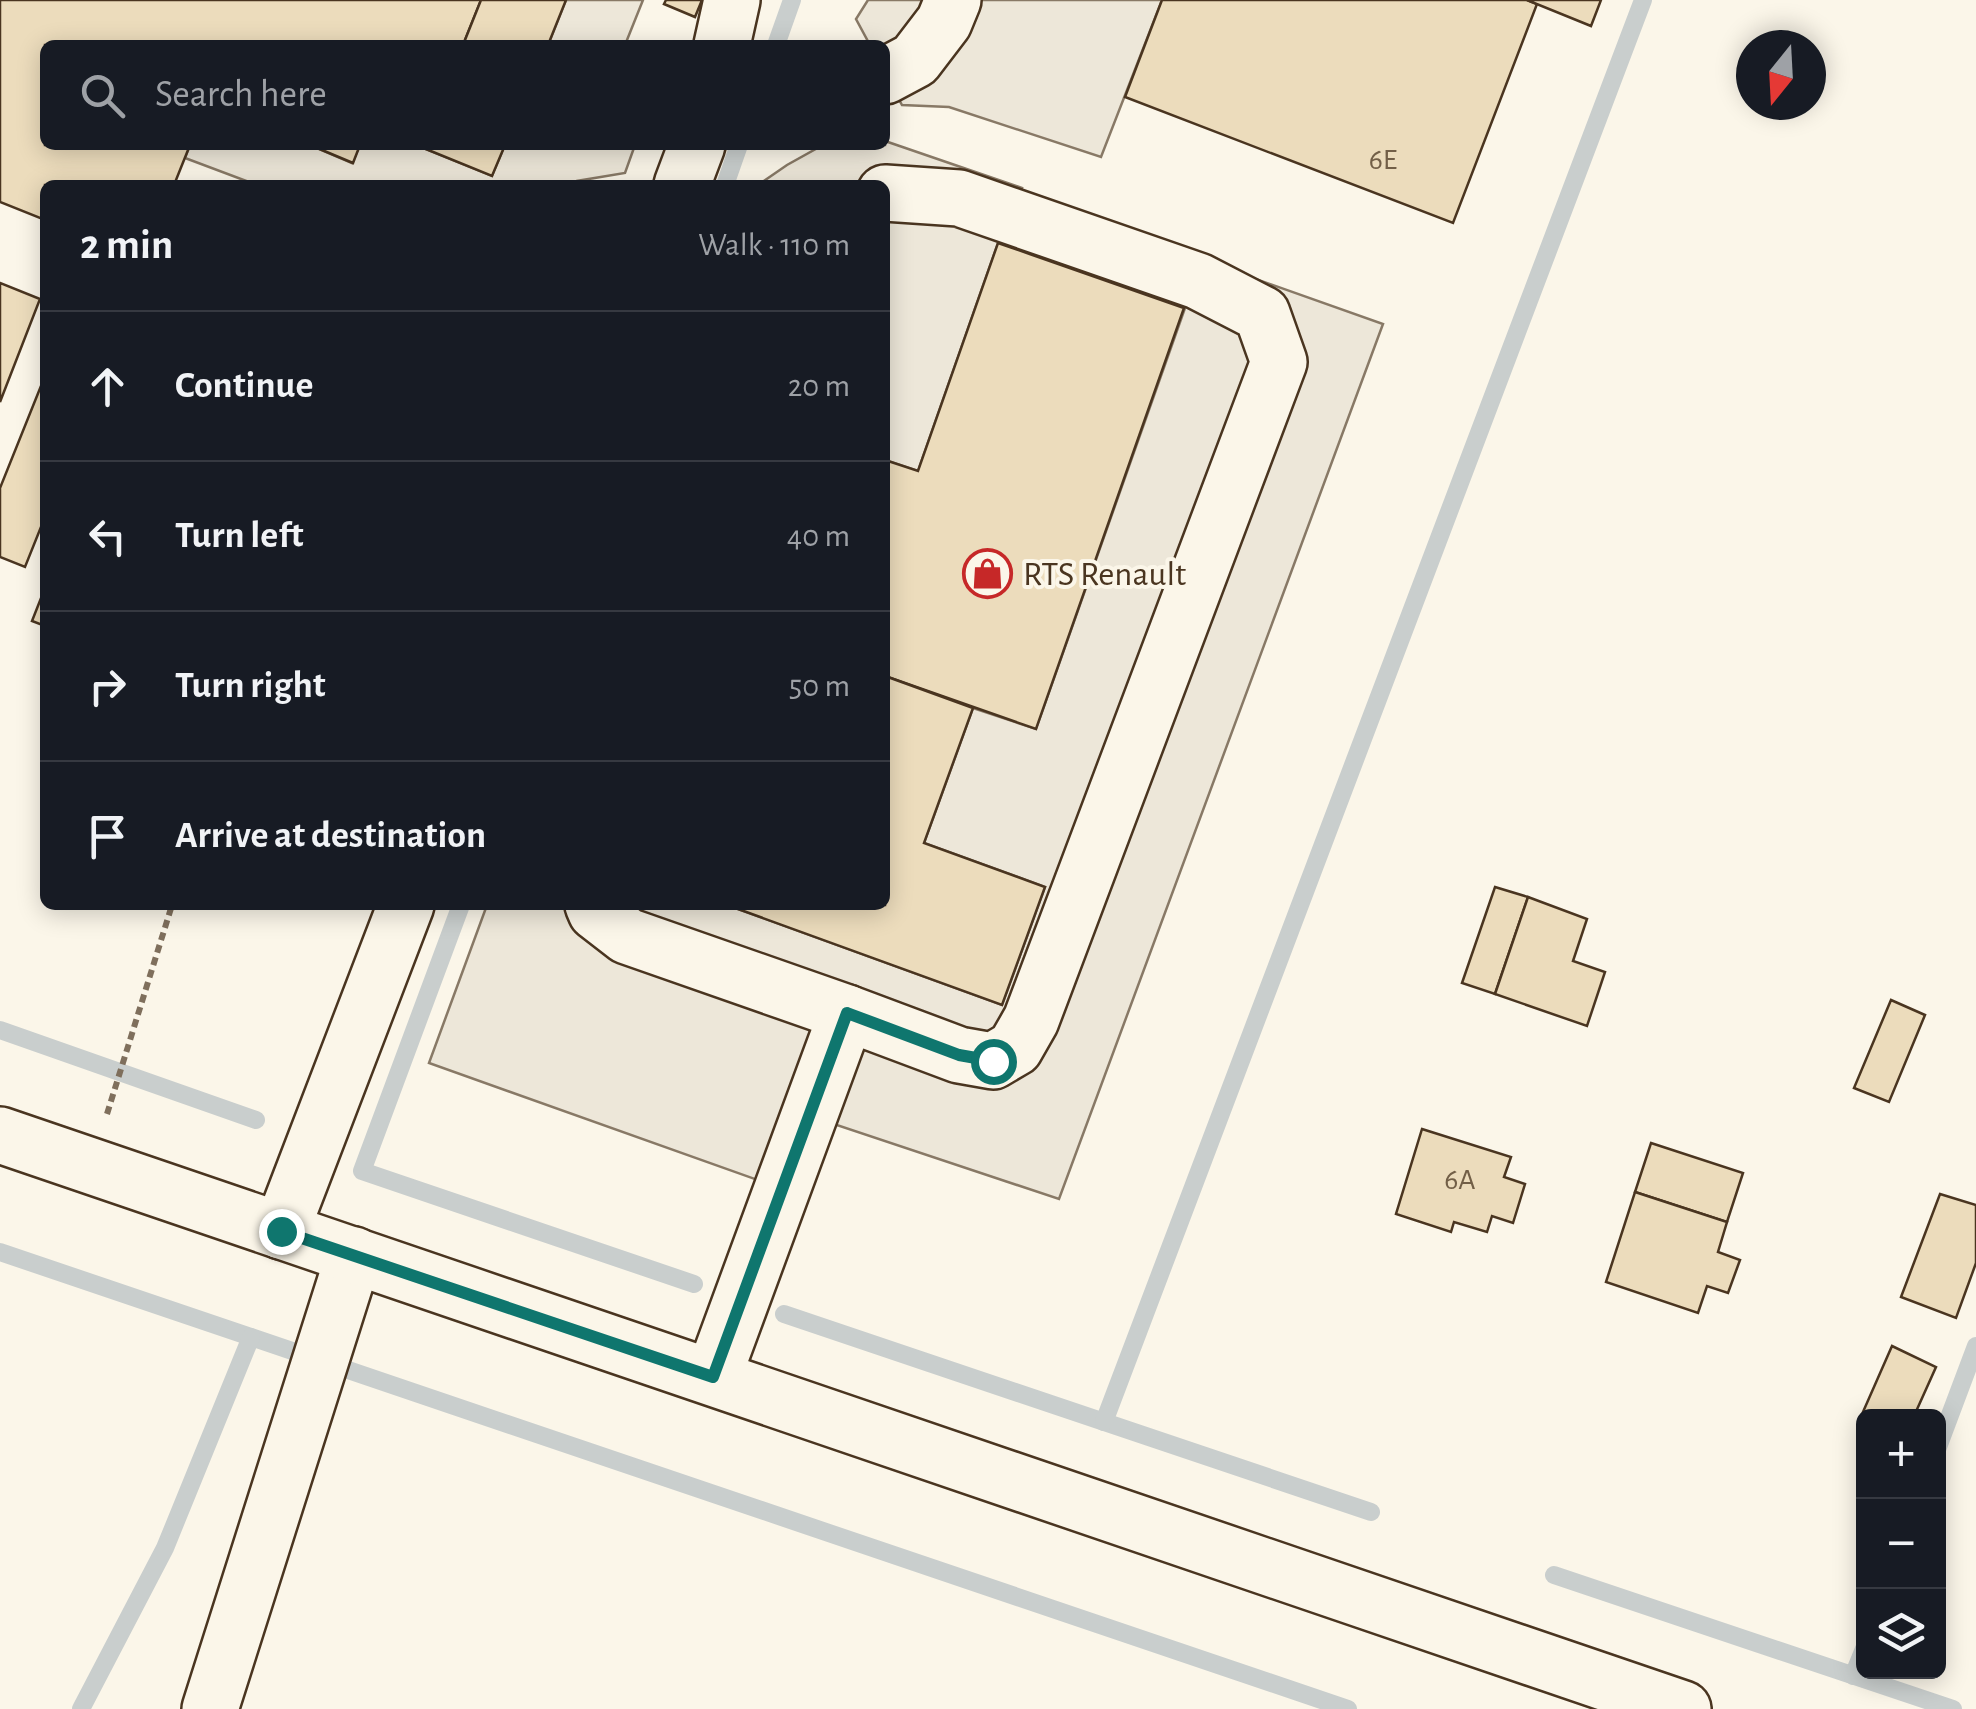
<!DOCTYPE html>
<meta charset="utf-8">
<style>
body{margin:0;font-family:"Alegreya Sans",sans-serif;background:#242831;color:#f1f3f6}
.controls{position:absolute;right:30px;bottom:30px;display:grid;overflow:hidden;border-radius:15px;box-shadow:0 5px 25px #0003}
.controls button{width:90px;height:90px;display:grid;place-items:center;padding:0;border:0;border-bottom:2px solid #363941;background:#171b24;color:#f1f3f6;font:50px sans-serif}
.compass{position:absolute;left:1736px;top:30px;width:90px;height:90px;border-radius:50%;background:#171b24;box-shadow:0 5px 25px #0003;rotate:198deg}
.stop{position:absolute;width:30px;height:30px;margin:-22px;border:8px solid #0f766e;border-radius:50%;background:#fff}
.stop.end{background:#0f766e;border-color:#fff;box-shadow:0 2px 10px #0008}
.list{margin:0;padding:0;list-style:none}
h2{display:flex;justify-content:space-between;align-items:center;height:130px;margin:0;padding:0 40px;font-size:42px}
h2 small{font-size:32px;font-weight:400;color:#9ea1a6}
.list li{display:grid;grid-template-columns:65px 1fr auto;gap:30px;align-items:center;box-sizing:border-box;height:150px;padding:0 40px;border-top:2px solid #363941}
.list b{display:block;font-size:38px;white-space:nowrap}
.list em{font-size:32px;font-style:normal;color:#9ea1a6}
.icon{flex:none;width:55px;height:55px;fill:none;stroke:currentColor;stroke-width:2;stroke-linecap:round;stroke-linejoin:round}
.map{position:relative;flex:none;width:1976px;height:1709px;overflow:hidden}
.search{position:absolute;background:#171b24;box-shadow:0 5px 25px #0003;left:40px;top:40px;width:850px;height:110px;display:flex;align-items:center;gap:25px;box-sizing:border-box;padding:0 35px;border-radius:15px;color:#9ea1a6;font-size:38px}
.panel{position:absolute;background:#171b24;box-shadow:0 5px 25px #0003;left:40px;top:180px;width:850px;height:730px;border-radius:15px}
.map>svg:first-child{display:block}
</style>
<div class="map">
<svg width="1976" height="1709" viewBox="0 0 1976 1709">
<rect width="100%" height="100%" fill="#fbf6e9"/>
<g fill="#ede7d9" stroke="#887966" stroke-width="2.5">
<path d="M566 0H643L625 45H548Z"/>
<path d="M868 0H1162L1101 157 949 107 902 105 885 74V45H870L856 19Z"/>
<path d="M885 141 1022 188 998 243 918 471 885 460V185H758L787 165 823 145H885Z"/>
<path d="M190 145H310L352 163 360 145H416L492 176 505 145H635L625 173 577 181 575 185H257L185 158Z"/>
<path d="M1202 260 1383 324 1059 1199 810 1116 783 1189 429 1063 487 905H727L1002 1005 1045 887 924 843 973 708 1036 729Z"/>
</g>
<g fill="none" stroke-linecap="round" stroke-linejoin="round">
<g stroke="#c9cecd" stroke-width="18">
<path d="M776 45 792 0"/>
<path d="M725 185 739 145"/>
<path d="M461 905 362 1171 694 1284"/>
<path d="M0 1030 256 1120"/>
<path d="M0 1252 1348 1709"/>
<path d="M784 1314 1371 1512"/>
<path d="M1104 1422 1643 0"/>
<path d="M1938 1447 1976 1346"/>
<path d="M1554 1575 1953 1709"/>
<path d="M1853 1676 1864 1649"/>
<path d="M81 1709 165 1548 251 1337"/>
</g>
</g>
<g fill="#ecdcbc" stroke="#4a3520" stroke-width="2.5">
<path d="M0 0H481L463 45H45V145H190L174 185H45V220L0 202Z"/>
<path d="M481 0H566L548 45H463Z"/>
<path d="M666 0H702L695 17 664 4Z"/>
<path d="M1162 0H1527L1537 4 1453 223 1125 97Z"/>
<path d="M1527 0H1601L1591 26Z"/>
<path d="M310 145H360L353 163Z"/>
<path d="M416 145H505L492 176Z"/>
<path d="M998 243 1184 308 1036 729 885 676V460L918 471Z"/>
<path d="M0 283 40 299 0 402Z"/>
<path d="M45 376V517L25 567 0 557V488Z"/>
<path d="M45 588V626L32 621Z"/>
<path d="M885 676 973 708 924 843 1045 887 1002 1005 727 905H885Z"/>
<path d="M1495 887 1528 897 1495 994 1462 983Z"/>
<path d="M1528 897 1587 919 1573 961 1605 972 1587 1026 1495 994Z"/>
<path d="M1891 1000 1925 1015 1889 1102 1854 1088Z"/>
<path d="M1422 1129 1511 1157 1504 1177 1525 1184 1513 1223 1492 1216 1487 1232 1454 1222 1451 1232 1396 1214Z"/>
<path d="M1651 1143 1743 1173 1727 1222 1635 1192Z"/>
<path d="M1635 1192 1727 1222 1718 1252 1740 1260 1728 1293 1707 1286 1698 1313 1606 1282Z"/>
<path d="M1940 1194 1976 1205V1263L1956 1318 1901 1297Z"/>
<path d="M1892 1346 1936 1367 1914 1416H1864V1423L1859 1421Z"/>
</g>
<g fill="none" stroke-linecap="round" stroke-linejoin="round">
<defs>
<g id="minor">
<path d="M722 45 732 0"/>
<path d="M885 76 915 60 944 22 953 0"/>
<path d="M682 185 697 145"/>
<path d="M593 905 596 912 627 936 847 1013"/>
<path d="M281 1231 406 905"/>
<path d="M713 1377 847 1013 959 1055 993 1061 1015 1048 1031 1020 1279 362 1262 314 1198 281 959 198 885 193"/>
<path d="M210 1709 354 1255"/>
</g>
<path id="major" d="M0 1135 1683 1709"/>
</defs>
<use href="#minor" stroke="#4a3520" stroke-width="60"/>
<use href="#major" stroke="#4a3520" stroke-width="60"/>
<path stroke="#7f6f5c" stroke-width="6" stroke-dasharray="8 5" stroke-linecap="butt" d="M107 1114 172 905"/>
<use href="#minor" stroke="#fbf6e9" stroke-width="55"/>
<use href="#major" stroke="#fbf6e9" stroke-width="55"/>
</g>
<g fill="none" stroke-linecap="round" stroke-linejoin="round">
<path stroke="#0f766e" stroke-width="12" d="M281 1231 713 1377 847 1013 959 1055 993 1061"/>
</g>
<defs>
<symbol id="shop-ring" viewBox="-11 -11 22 22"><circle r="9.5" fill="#fbf6e9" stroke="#c62828" stroke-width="1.5"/><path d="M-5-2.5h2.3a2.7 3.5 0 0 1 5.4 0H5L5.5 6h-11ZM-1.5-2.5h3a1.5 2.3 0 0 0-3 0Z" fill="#c62828"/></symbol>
</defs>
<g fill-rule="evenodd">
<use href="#shop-ring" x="960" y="546" width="55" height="55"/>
</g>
<g text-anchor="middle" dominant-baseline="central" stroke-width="8" stroke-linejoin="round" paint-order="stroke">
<g font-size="30" fill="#725f47">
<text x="1383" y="160">6E</text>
<text x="1460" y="1180">6A</text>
</g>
<g font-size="35" fill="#4a3520" stroke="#fbf6e9" text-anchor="start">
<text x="1023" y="574">RTS Renault</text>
</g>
</g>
</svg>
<div class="controls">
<button>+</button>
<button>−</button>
<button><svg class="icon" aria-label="layers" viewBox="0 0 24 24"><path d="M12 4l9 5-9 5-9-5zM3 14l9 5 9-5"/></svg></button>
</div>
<svg class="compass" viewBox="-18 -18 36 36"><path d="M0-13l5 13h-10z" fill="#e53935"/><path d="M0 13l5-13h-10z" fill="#9ea1a6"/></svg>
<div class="stop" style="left:993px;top:1061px"></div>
<div class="stop end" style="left:281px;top:1231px"></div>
<div class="search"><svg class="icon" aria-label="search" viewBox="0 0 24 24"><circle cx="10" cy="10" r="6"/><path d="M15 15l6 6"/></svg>Search here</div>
<section class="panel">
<h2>2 min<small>Walk · 110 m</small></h2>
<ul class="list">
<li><svg class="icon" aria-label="ahead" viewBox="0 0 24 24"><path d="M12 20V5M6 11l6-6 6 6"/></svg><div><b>Continue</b></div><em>20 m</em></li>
<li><svg class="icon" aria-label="left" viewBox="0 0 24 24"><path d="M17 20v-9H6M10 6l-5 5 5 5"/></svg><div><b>Turn left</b></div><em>40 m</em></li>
<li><svg class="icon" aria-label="right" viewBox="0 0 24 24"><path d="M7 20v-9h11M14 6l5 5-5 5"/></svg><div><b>Turn right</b></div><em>50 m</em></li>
<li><svg class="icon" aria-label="arrive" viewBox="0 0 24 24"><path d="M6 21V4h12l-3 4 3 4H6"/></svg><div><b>Arrive at destination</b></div></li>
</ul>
</section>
</div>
